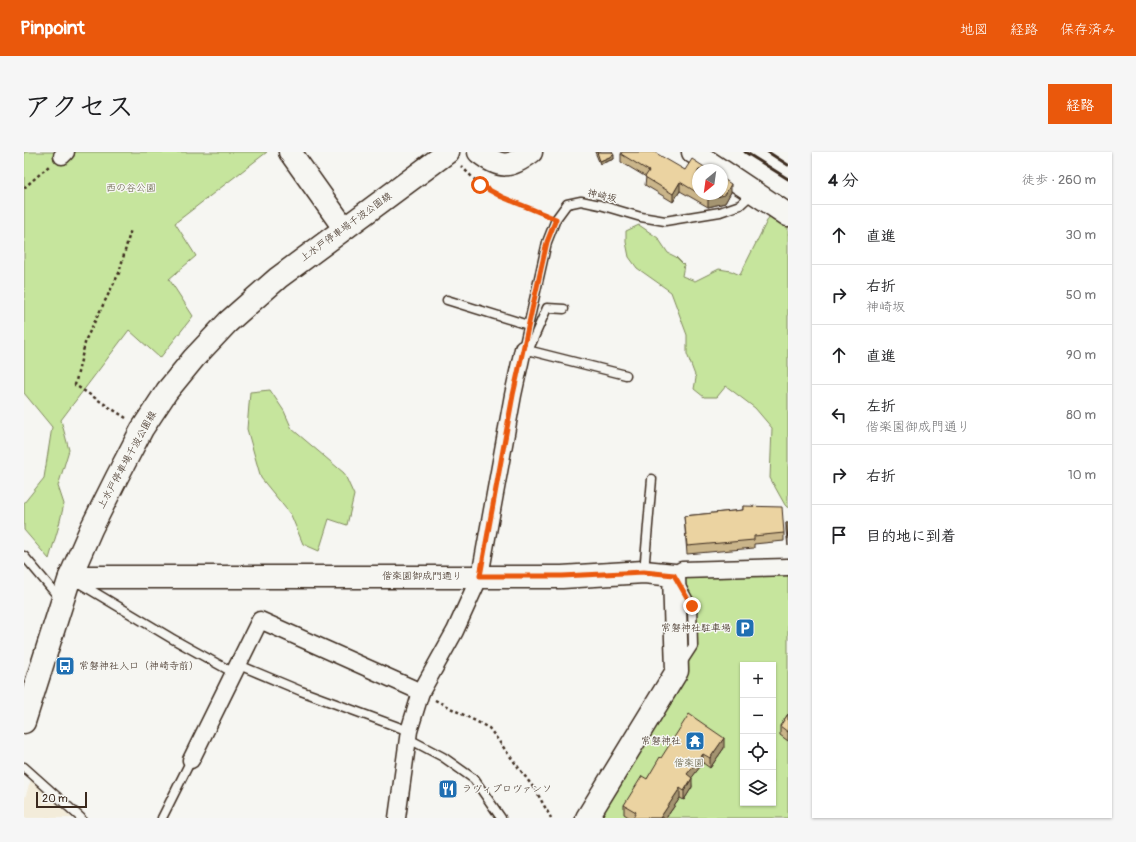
<!DOCTYPE html>
<html lang="ja">
<meta charset="utf-8">
<style>
body{margin:0;font-family:Pangolin,"Klee One",sans-serif;background:#f6f6f6;color:#202124}
.controls{position:absolute;right:12px;bottom:12px;display:grid;overflow:hidden;border-radius:0px;box-shadow:0 1px 3px #0004}
.controls button{width:36px;height:36px;display:grid;place-items:center;padding:0;border:0;border-bottom:1px solid #e0e0e0;background:#fff;color:#202124;font:20px sans-serif}
.compass{position:absolute;left:668px;top:12px;width:36px;height:36px;border-radius:50%;background:#fff;box-shadow:0 1px 3px #0004;rotate:209deg}
.scale{position:absolute;left:12px;bottom:10px;width:51px;box-sizing:border-box;padding-left:4px;border:2px solid #3b2a1e;border-top:0;font-size:11px;line-height:14px;white-space:nowrap;color:#3b2a1e;-webkit-text-stroke:3px #f6f6f2;paint-order:stroke}
.stop{position:absolute;width:12px;height:12px;margin:-9px;border:3px solid #ea580c;border-radius:50%;background:#fff}
.stop.end{background:#ea580c;border-color:#fff;box-shadow:0 1px 4px #0008}
.list{margin:0;padding:0;list-style:none}
h2{display:flex;justify-content:space-between;align-items:center;height:52px;margin:0;padding:0 16px;font-size:17px}
h2 small{font-size:13px;font-weight:400;color:#757577}
.list li{display:grid;grid-template-columns:26px 1fr auto;gap:12px;align-items:center;box-sizing:border-box;height:60px;padding:0 16px;border-top:1px solid #e0e0e0}
.list b{display:block;font-size:15px;white-space:nowrap}
.list p{margin:0;font-size:13px;white-space:nowrap;color:#757577}
.list em{font-size:13px;font-style:normal;color:#757577}
.icon{flex:none;width:22px;height:22px;fill:none;stroke:currentColor;stroke-width:2;stroke-linecap:round;stroke-linejoin:round}
.map{position:relative;flex:none;width:764px;height:666px;overflow:hidden;border-radius:0px}
header{display:flex;align-items:center;gap:24px;box-sizing:border-box;height:56px;padding:0 20px;background:#ea580c;color:#fff}
header strong{font-size:19px}
nav{display:flex;gap:22px;margin-inline-start:auto;font-size:14px}
.intro{display:flex;align-items:center;justify-content:space-between;box-sizing:border-box;height:96px;padding:0 24px}
h1{margin:0;font-size:28px}
.button{padding:10px 18px;border-radius:0px;background:#ea580c;color:#fff;font-size:14px;font-weight:700}
main{display:flex;gap:24px;padding:0 24px}
aside{flex:1;background:#fff;border-radius:0px;box-shadow:0 1px 3px #0004}
.map>svg:first-child{display:block}
</style>
<header>
<strong>Pinpoint</strong>
<nav><a>地図</a><a>経路</a><a>保存済み</a></nav>
</header>
<div class="intro"><h1>アクセス</h1><a class="button">経路</a></div>
<main>
<div class="map">
<svg width="764" height="666" viewBox="0 0 764 666">
<rect width="100%" height="100%" fill="#f6f6f2"/>
<filter id="ink" filterUnits="userSpaceOnUse"><feTurbulence type="fractalNoise" baseFrequency=".025" numOctaves="2"/><feDisplacementMap in="SourceGraphic" scale="8" xChannelSelector="R" yChannelSelector="G"/><feConvolveMatrix kernelMatrix="1 2 1 2 8 2 1 2 1" color-interpolation-filters="sRGB"/></filter>
<g filter="url(#ink)">
<path fill="#f3ecda" d="M7 627 48 666H0V649Z"/>
<g fill="#c6e59d" stroke="#80885e" fill-rule="evenodd">
<path d="M0 0H243L151 71 172 104 145 127 169 164 136 206 105 178 37 268 45 298 34 334 40 352 34 377 25 407 0 378V351L20 326 28 275 0 241Z"/>
<path d="M756 43 764 49V356L761 353 746 326 748 276 731 256 702 234 693 245H680L670 237 672 226 663 202V183L647 140 613 116 605 105 602 90V79L615 73 634 86 644 101 652 105 660 113 658 124 671 129 695 117 707 119 716 123Z"/>
<path d="M246 238 260 259 268 277 320 321 330 343 323 373 305 367 295 399 279 392 267 363 237 326 223 277 226 240Z"/>
<path d="M764 418V666H570L656 519 653 424ZM719 513H749V651H719Z"/>
</g>
<g fill="none" stroke-linecap="round" stroke-linejoin="round">
<defs>
<g id="lane">
<path d="M423 148 504 173"/>
<path d="M504 199 523 156 540 157"/>
<path d="M602 223 499 197 523 90 532 67 543 52 557 49 576 53 617 65 641 69 696 60 716 53 729 41"/>
<path d="M0 404 37 448"/>
<path d="M620 420 628 327"/>
<path d="M55 431 147 486 210 521"/>
<path d="M657 434 668 454 669 494 658 511"/>
<path d="M215 513 277 539 385 579"/>
<path d="M385 587 419 605 450 627 477 666"/>
<path d="M0 615 57 666"/>
<path d="M138 666 167 608"/>
</g>
<g id="street">
<path d="M38 4 42 0"/>
<path d="M650 423 658 418 764 415"/>
<path d="M167 608 236 468 397 540"/>
<path d="M373 666 385 579 397 540 431 479 456 424 489 243 499 197"/>
</g>
<g id="secondary">
<path d="M266 0 320 76"/>
<path d="M455 0C477 17 485 16 507 0"/>
<path d="M669 0 696 18"/>
<path d="M698 19 764 63"/>
<path d="M46 425H538L620 420 650 423 653 519 563 666"/>
<path d="M0 570 46 425 67 377 93 325 118 277 143 239 170 206 204 170 254 126 424 0"/>
</g>
</defs>
<use href="#lane" stroke="#3b2a1e" stroke-width="11"/>
<use href="#street" stroke="#3b2a1e" stroke-width="19"/>
<use href="#secondary" stroke="#3b2a1e" stroke-width="25"/>
<g stroke="#3b2a1e" stroke-width="2.5" stroke-dasharray="3 3" stroke-linecap="butt">
<path d="M437 14 456 33 478 45 522 63"/>
<path d="M0 36 25 14"/>
<path d="M102 266 51 233 62 187 95 121 107 77"/>
<path d="M411 548 465 576 512 639 527 666"/>
</g>
<use href="#lane" stroke="#f6f6f2" stroke-width="8"/>
<use href="#street" stroke="#f6f6f2" stroke-width="16"/>
<use href="#secondary" stroke="#f6f6f2" stroke-width="22"/>
<g stroke="#3b2a1e" stroke-width="3">
<path d="M721 0 764 27"/>
<path d="M744 0 764 13"/>
</g>
</g>
<g fill="#cab58a" stroke="#3b2a1e">
<path d="M571 0H588L590 7 576 12Z"/>
<path d="M597 2 661 18H674V42H698L707 40 701 51 684 55 656 39 649 50 621 33 622 25 597 10Z"/>
<path d="M719 354 760 381V389L730 392V396L663 402 660 364 719 358Z"/>
<path d="M762 371H764V394L762 378Z"/>
<path d="M764 562V589L756 583V574Z"/>
<path d="M700 596 686 616 679 611 667 626 668 635 660 648 656 646 642 666H606L600 662V653L623 627 637 606Z"/>
</g>
<g fill="#a49471" stroke="#3b2a1e">
<path d="M590 3V7L576 12V9Z"/>
<path d="M656 30V39L649 50V42Z"/>
<path d="M707 32V40L701 51 684 55V47Z"/>
<path d="M700 586V596L686 616V606Z"/>
<path d="M679 602V611L663 632V622Z"/>
<path d="M668 626V635L660 648V639Z"/>
<path d="M656 636V646L642 666H636Z"/>
</g>
<g fill="#ebd3a1" stroke="#3b2a1e">
<path d="M573 0H588L590 3 576 9Z"/>
<path d="M598 0H630L661 18 668 7 685 18H674V41L656 30 649 42 621 25 625 19 597 2Z"/>
<path d="M698 26 707 32 701 43 684 47 676 42H698Z"/>
<path d="M719 354 758 355 760 381 730 384V388L663 394 660 364 719 358Z"/>
<path d="M762 371H764V387Z"/>
<path d="M665 562 700 586 686 606 679 602 663 622 668 626 660 639 656 636 636 666H609L612 660 600 653 618 624 623 627 636 605 637 606Z"/>
<path d="M764 562V580L756 574Z"/>
</g>
</g>
<g fill="none" stroke-linecap="round" stroke-linejoin="round" filter="url(#ink)">
<path stroke="#ea580c" stroke-width="5" d="M456 33 478 45 532 67 523 90 489 243 456 424H538L620 420 650 423 668 454"/>
</g>
<defs>
<symbol id="parking-square" viewBox="-11 -11 22 22"><rect x="-9" y="-9" width="18" height="18" rx="4" fill="#1f6fb2" stroke="#f6f6f2"/><path d="M-3.5-5.5H1a3.5 3.5 0 0 1 0 7H-1V5.5H-3.5ZM-1-3.4V-.6H.8a1.4 1.4 0 0 0 0-2.8Z" fill="#fff"/></symbol>
<symbol id="bus-square" viewBox="-11 -11 22 22"><rect x="-9" y="-9" width="18" height="18" rx="4" fill="#1f6fb2" stroke="#f6f6f2"/><path d="M-5-6H5V4H4V6H2V4H-2V6H-4V4H-5ZM-3.5-4V0h7V-4ZM-3.5 1.2v1.5H-2V1.2ZM2 1.2v1.5H3.5V1.2Z" fill="#fff"/></symbol>
<symbol id="temple-square" viewBox="-11 -11 22 22"><rect x="-9" y="-9" width="18" height="18" rx="4" fill="#1f6fb2" stroke="#f6f6f2"/><path d="M0-6L5-2H3V0L6.5 2.5H4V6H1.5V3h-3V6H-4V2.5H-6.5L-3 0V-2H-5Z" fill="#fff"/></symbol>
<symbol id="restaurant-square" viewBox="-11 -11 22 22"><rect x="-9" y="-9" width="18" height="18" rx="4" fill="#1f6fb2" stroke="#f6f6f2"/><path d="M-5-6h1v4h1v-4h1v4h1v-4h1v5L-1.5 .5V6h-2V.5L-5-1ZM5-6V6H3V1.5H1.5Q1.5-4 5-6Z" fill="#fff"/></symbol>
</defs>
<g fill-rule="evenodd">
<use href="#parking-square" x="710" y="465" width="22" height="22"/>
<use href="#bus-square" x="30" y="503" width="22" height="22"/>
<use href="#temple-square" x="660" y="578" width="22" height="22"/>
<use href="#restaurant-square" x="413" y="626" width="22" height="22"/>
</g>
<g text-anchor="middle" dominant-baseline="central" stroke-width="3" stroke-linejoin="round" paint-order="stroke">
<g font-size="10" fill="#5e593e" stroke="#f6f6f2">
<text x="107" y="36">西の谷公園</text>
<text x="665" y="611">偕楽園</text>
</g>
<g font-size="10" fill="#3b2a1e" stroke="#f6f6f2">
<text transform="translate(578 44) rotate(12)">神崎坂</text>
<text transform="translate(322 75) rotate(-36)">上水戸停車場千波公園線</text>
<text transform="translate(103 308) rotate(-61)">上水戸停車場千波公園線</text>
<text x="398" y="424">偕楽園御成門通り</text>
</g>
<g font-size="10" fill="#3b2a1e" stroke="#f6f6f2" text-anchor="end">
<text x="707" y="476">常磐神社駐車場</text>
<text x="55" y="514" text-anchor="start">常磐神社入口（神崎寺前）</text>
<text x="657" y="589">常磐神社</text>
<text x="438" y="637" text-anchor="start">ラヴィプロヴァンソ</text>
</g>
</g>
</svg>
<div class="controls">
<button>+</button>
<button>−</button>
<button><svg class="icon" aria-label="locate" viewBox="0 0 24 24"><circle cx="12" cy="12" r="6"/><path d="M12 2v4M12 18v4M2 12h4M18 12h4"/></svg></button>
<button><svg class="icon" aria-label="layers" viewBox="0 0 24 24"><path d="M12 4l9 5-9 5-9-5zM3 14l9 5 9-5"/></svg></button>
</div>
<svg class="compass" viewBox="-18 -18 36 36"><path d="M0-13l5 13h-10z" fill="#e53935"/><path d="M0 13l5-13h-10z" fill="#757577"/></svg>
<div class="scale">20 m</div>
<div class="stop" style="left:456px;top:33px"></div>
<div class="stop end" style="left:668px;top:454px"></div>
</div>
<aside>
<h2>4 分<small>徒歩 · 260 m</small></h2>
<ul class="list">
<li><svg class="icon" aria-label="ahead" viewBox="0 0 24 24"><path d="M12 20V5M6 11l6-6 6 6"/></svg><div><b>直進</b></div><em>30 m</em></li>
<li><svg class="icon" aria-label="right" viewBox="0 0 24 24"><path d="M7 20v-9h11M14 6l5 5-5 5"/></svg><div><b>右折</b><p>神崎坂</p></div><em>50 m</em></li>
<li><svg class="icon" aria-label="ahead" viewBox="0 0 24 24"><path d="M12 20V5M6 11l6-6 6 6"/></svg><div><b>直進</b></div><em>90 m</em></li>
<li><svg class="icon" aria-label="left" viewBox="0 0 24 24"><path d="M17 20v-9H6M10 6l-5 5 5 5"/></svg><div><b>左折</b><p>偕楽園御成門通り</p></div><em>80 m</em></li>
<li><svg class="icon" aria-label="right" viewBox="0 0 24 24"><path d="M7 20v-9h11M14 6l5 5-5 5"/></svg><div><b>右折</b></div><em>10 m</em></li>
<li><svg class="icon" aria-label="arrive" viewBox="0 0 24 24"><path d="M6 21V4h12l-3 4 3 4H6"/></svg><div><b>目的地に到着</b></div></li>
</ul>
</aside>
</main>
